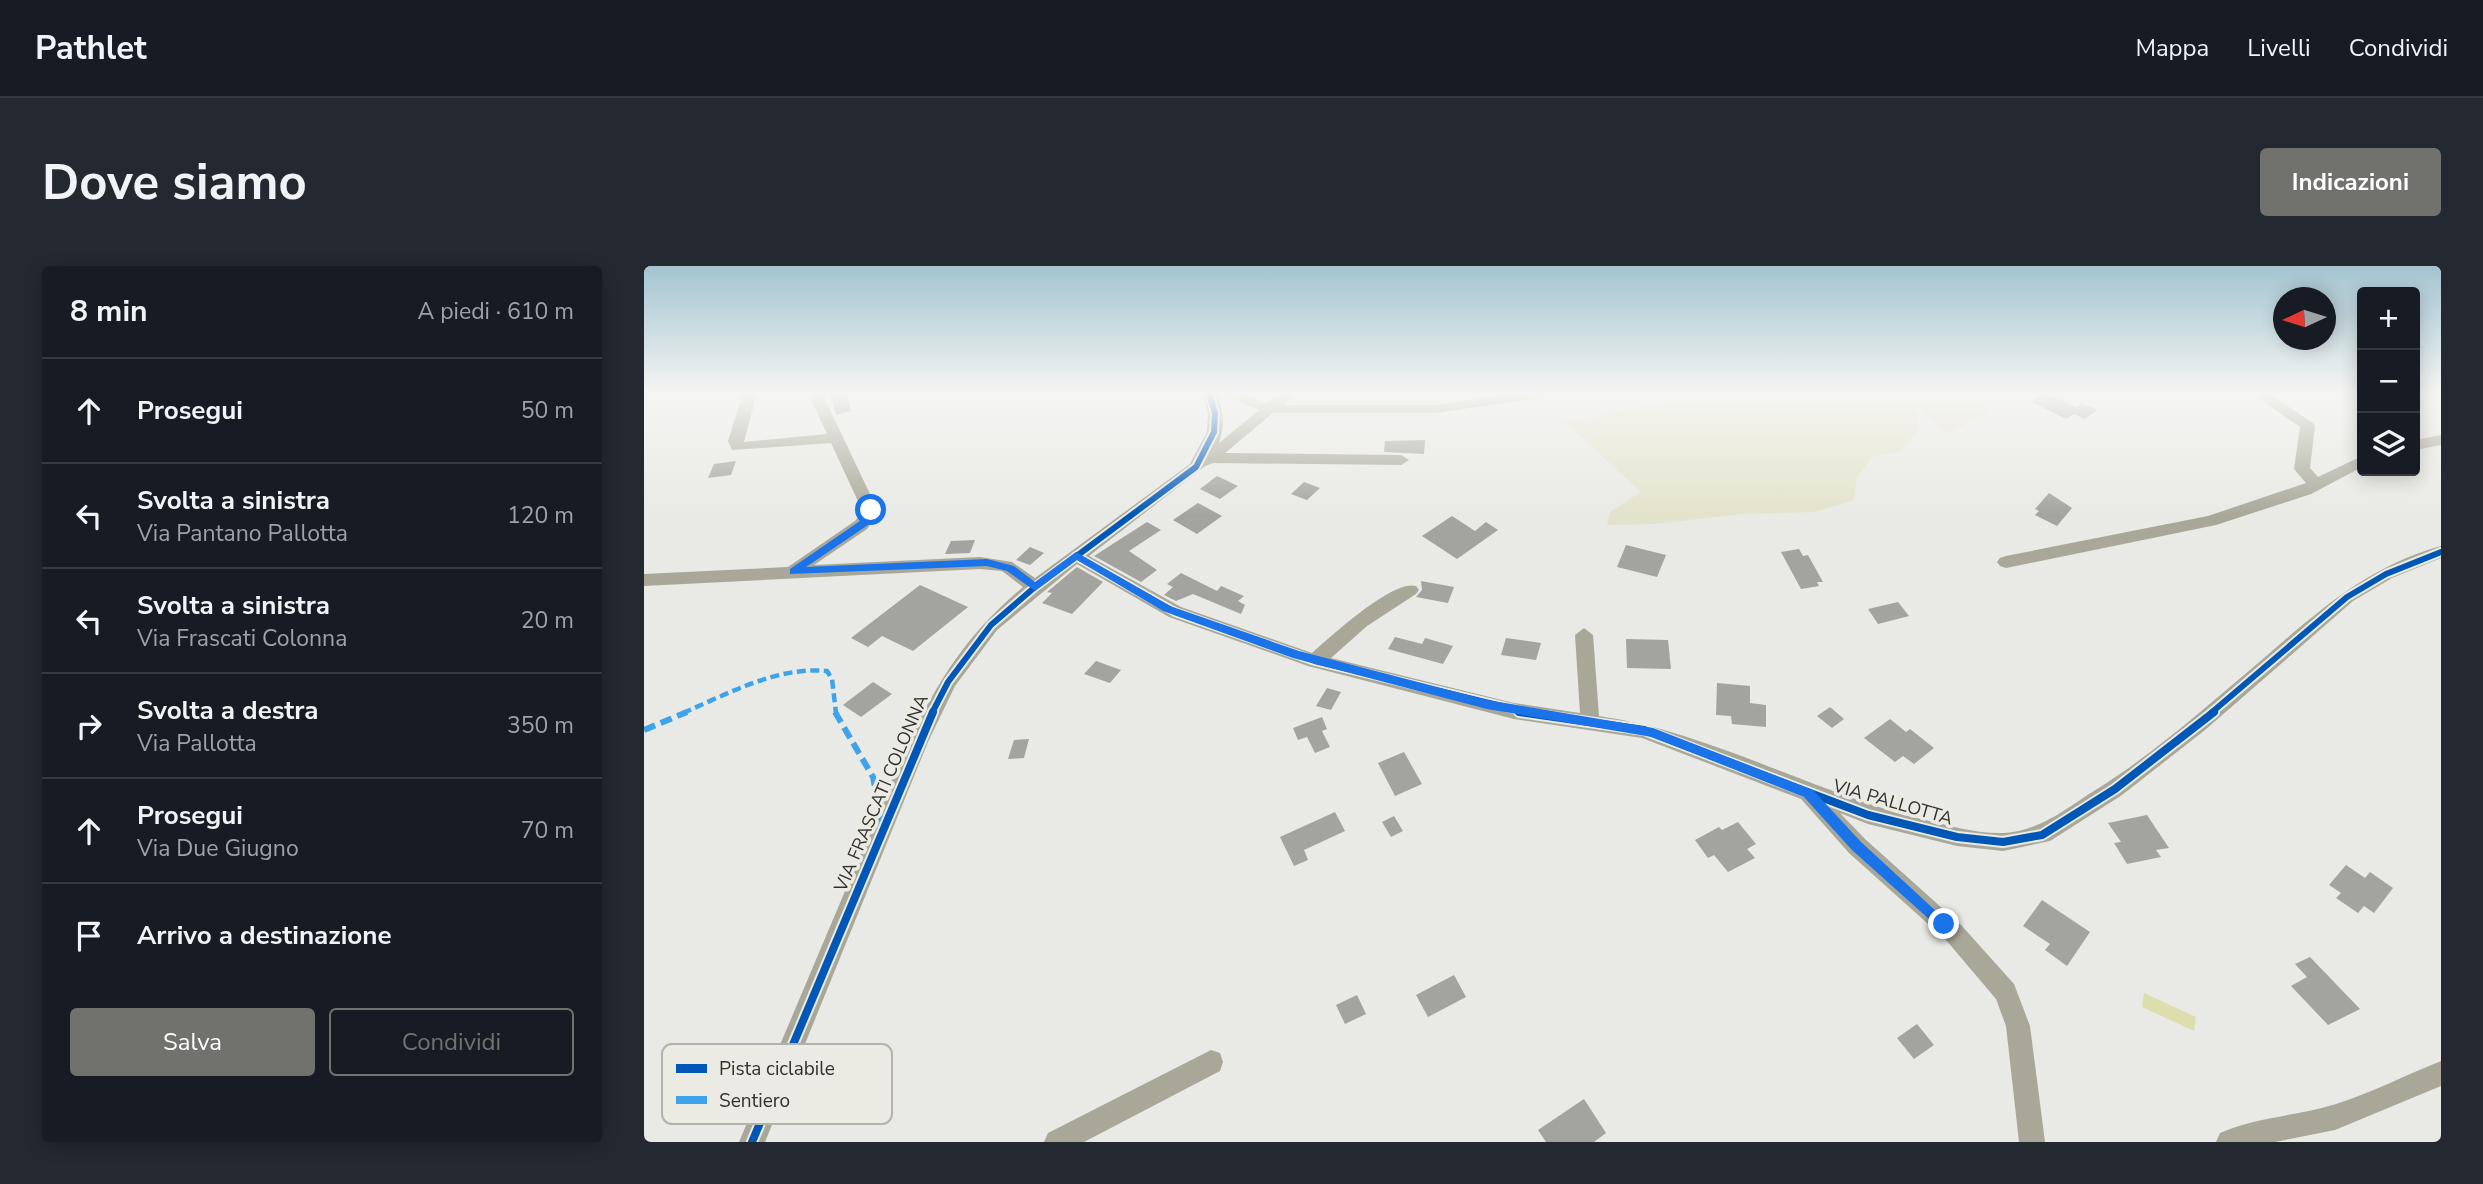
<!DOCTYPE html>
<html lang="it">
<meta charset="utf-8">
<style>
body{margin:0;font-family:"Nunito Sans",sans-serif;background:#242831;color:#f1f3f6}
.controls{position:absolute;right:21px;top:21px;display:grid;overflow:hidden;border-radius:7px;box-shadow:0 4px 18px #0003}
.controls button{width:63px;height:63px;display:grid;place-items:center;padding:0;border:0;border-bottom:2px solid #363941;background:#171b24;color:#f1f3f6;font:35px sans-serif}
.compass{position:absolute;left:1629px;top:21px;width:63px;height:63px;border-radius:50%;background:#171b24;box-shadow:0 4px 18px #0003;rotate:266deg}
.stop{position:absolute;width:21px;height:21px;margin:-16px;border:5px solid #1a73e8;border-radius:50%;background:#fff}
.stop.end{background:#1a73e8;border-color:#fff;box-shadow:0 2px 7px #0008}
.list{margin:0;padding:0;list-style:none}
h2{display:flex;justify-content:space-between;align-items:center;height:91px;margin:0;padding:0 28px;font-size:30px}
h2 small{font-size:23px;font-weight:400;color:#9ea1a6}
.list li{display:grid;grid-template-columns:46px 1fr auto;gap:21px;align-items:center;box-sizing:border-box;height:105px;padding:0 28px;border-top:2px solid #363941}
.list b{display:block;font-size:26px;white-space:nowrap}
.list p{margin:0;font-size:23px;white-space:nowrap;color:#9ea1a6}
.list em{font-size:23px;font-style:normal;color:#9ea1a6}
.actions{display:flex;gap:14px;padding:21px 28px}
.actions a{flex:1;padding:16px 0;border:2px solid #71716e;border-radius:7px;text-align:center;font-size:24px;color:#71716e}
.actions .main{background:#71716e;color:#fff}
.icon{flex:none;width:38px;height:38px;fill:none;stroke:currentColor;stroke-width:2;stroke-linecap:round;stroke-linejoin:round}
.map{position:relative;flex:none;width:1797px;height:876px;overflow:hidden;border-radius:7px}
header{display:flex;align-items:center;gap:42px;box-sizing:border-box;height:98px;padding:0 35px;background:#171b24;border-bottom:2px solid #363941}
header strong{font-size:33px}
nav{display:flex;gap:38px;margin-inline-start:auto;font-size:24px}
.intro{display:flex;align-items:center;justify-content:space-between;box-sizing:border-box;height:168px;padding:0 42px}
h1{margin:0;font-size:49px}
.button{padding:18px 32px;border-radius:7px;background:#71716e;color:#fff;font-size:24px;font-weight:700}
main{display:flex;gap:42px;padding:0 42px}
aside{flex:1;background:#171b24;border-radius:7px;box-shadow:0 4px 18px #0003}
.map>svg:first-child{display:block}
</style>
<header>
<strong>Pathlet</strong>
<nav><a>Mappa</a><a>Livelli</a><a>Condividi</a></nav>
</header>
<div class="intro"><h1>Dove siamo</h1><a class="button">Indicazioni</a></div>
<main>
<aside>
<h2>8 min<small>A piedi · 610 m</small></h2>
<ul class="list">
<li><svg class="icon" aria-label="ahead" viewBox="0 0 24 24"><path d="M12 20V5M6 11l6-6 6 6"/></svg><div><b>Prosegui</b></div><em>50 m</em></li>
<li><svg class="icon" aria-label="left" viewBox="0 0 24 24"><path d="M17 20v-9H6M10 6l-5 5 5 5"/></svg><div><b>Svolta a sinistra</b><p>Via Pantano Pallotta</p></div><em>120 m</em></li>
<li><svg class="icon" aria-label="left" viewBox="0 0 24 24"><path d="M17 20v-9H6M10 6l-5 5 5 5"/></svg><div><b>Svolta a sinistra</b><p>Via Frascati Colonna</p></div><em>20 m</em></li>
<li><svg class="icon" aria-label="right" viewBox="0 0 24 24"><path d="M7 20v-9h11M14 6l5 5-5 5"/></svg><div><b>Svolta a destra</b><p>Via Pallotta</p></div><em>350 m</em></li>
<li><svg class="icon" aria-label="ahead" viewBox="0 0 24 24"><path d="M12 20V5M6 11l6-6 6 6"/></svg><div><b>Prosegui</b><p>Via Due Giugno</p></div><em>70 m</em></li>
<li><svg class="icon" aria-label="arrive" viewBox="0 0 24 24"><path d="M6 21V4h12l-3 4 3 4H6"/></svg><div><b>Arrivo a destinazione</b></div></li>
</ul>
<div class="actions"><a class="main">Salva</a><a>Condividi</a></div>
</aside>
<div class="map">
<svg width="1797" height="876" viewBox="0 0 1797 876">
<rect width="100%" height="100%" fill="#e9e9e5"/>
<path fill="#e3e3cb" d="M1052 127H1345L1341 149 1303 168 1272 139 1274 165 1257 185 1228 191 1213 211 1210 234 1170 246 1097 248 1010 258 963 259 966 246 997 226 921 156 1058 130Z"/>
<path fill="#deddac" d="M1500 727 1552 751 1550 765 1498 741Z"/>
<g fill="#a3a39f">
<path d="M186 127H203L207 145 192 149Z"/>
<path d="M1401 127 1433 141 1438 137 1453 144 1441 153 1430 148 1422 153 1388 136Z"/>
<path d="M781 174 780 188 740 186 741 175Z"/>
<path d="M92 195 87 209 64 212 70 198Z"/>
<path d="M573 210 594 220 576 233 556 223Z"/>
<path d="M660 216 676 222 663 234 647 228Z"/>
<path d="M1405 227 1428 242 1413 260 1391 249 1395 245 1391 243Z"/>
<path d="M554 237 578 250 553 268 529 254Z"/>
<path d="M808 250 831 265 842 256 854 264 813 293 778 270Z"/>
<path d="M503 256 517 264 485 285 513 304 497 316 450 290Z"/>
<path d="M331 274 326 287 301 288 307 275Z"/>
<path d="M982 279 1022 289 1013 311 973 301Z"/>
<path d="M386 281 400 287 386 299 372 294Z"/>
<path d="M1155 283 1159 290 1164 289 1179 316H1173L1175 320 1157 323 1137 286Z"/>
<path d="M433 301 459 316 428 348 398 337 408 327 403 326Z"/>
<path d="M537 307 573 325 577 320 600 330 594 335 601 339 597 348 549 328 532 335 520 329 529 321 523 318Z"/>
<path d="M777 315 810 321 804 337 772 331 778 324Z"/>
<path d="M276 319 324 341 269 385 238 370 224 381 207 372Z"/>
<path d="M1254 336 1265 350 1234 358 1224 343Z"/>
<path d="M751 371 778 378 781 372 809 380 799 398 744 383Z"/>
<path d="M862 372 897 377 892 394 857 389Z"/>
<path d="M982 373 1024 374 1027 403 983 402Z"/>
<path d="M452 395 477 404 466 417 440 408Z"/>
<path d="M229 416 248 428 217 451 199 439Z"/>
<path d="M1073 417 1106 420V437L1122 439V461L1088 458 1087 450 1072 449Z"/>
<path d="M683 422 697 426 687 444 672 440Z"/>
<path d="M1186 441 1200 453 1188 462 1173 450Z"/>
<path d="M678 451 683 463 678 465 686 481 671 487 663 471 654 474 649 462Z"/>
<path d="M1246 453 1262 466 1266 463 1290 482 1270 498 1259 490 1251 496 1220 472Z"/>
<path d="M385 473 380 492 364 493 370 474Z"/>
<path d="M760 486 778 518 751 530 734 497Z"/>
<path d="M691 546 701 565 660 584 664 594 650 600 636 571Z"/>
<path d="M1503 549 1525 582 1512 584 1517 591 1483 598 1470 577 1477 576 1464 557Z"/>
<path d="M750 550 759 565 747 571 738 556Z"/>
<path d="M1094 556 1112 578 1103 583 1111 592 1084 606 1070 589 1064 592 1051 574 1075 561 1078 564Z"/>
<path d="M1702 599 1721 612 1726 606 1749 622 1730 647 1720 640 1714 647 1692 632 1697 627 1685 619Z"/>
<path d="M1398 634 1446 666 1423 700 1401 684 1406 678 1379 660Z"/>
<path d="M1666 691 1716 743 1684 759 1647 720 1663 711 1651 698Z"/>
<path d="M810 709 822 731 784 751 772 729Z"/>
<path d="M713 729 722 748 701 758 692 739Z"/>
<path d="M1273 758 1290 779 1270 793 1253 772Z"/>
<path d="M940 833 962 867 950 876H902L894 864Z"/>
</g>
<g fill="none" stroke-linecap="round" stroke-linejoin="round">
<g fill="#a8a798" fill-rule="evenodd">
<path d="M99 127H113L100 176 183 168 164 127H178L235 247 223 263 170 299 336 291 368 296 391 312 546 198 563 166 564 147 558 127H572C580 144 581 159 575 177L615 144 577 127H597L623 137 638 127H654L640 139H792L871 127H908L901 131 792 147H629L581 187 757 189 765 194 757 199 569 197 561 200 445 290 537 341 668 387C686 371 749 313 772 320L775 324 772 328 723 360 687 392 870 437 936 447 931 369 940 362 949 369 955 450C1066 466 1168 526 1277 553 1303 559 1332 568 1360 567 1393 565 1418 546 1445 528 1508 490 1564 439 1620 392 1677 343 1723 301 1797 280V292L1748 312 1709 335 1561 464 1478 529 1406 575 1359 585 1313 580 1224 558 1196 547 1221 573 1318 660 1370 718 1386 760 1401 876H1375L1362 760 1352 733 1302 674 1205 587 1157 533 998 472 870 453 664 400 525 351 433 298 353 364 311 420 284 476 121 876H95L264 476C298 409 321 371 379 321L358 305 336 303 0 320V308L144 301 211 255 219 246 187 177 88 184 84 175Z"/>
<path d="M1607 127H1624L1669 157 1671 160 1666 202 1674 211 1718 190V201L1667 228 1572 259 1362 302 1356 300 1353 296 1356 292 1362 290 1564 250 1662 217 1650 203 1656 161Z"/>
<path d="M1797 169V179L1771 184V174Z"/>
<path d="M567 784 576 787 579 796 576 805 440 876H400L404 867Z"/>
<path d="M1797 795V820L1691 864 1631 876H1572L1576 867C1613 851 1653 850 1692 838 1727 827 1762 809 1797 795Z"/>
</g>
<path stroke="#3ea3eb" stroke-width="4.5" stroke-dasharray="9 4.5" stroke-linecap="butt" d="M39 447C83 428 134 400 183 405L188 413 192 447"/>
<g stroke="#3ea3eb" stroke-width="6" stroke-dasharray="12 6" stroke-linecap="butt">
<path d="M191 446 229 511 238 557"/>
<path d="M0 464 43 446"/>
</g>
<defs>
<g id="cycleway-far1">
<path d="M432 290 531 346 671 395 887 447"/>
<path d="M288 447 304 416 347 359 391 321 552 201 570 166 571 147 565 127"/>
<path d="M1567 447 1703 331 1742 308 1797 286"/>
</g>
<g id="cycleway">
<path d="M875 446 1000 464 1224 549 1313 571 1359 576 1398 569 1471 523 1570 446"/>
<path d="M108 876 289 446"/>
</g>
</defs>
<use href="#cycleway-far1" stroke="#ebebe3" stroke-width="10"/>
<use href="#cycleway" stroke="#ebebe3" stroke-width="12"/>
<use href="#cycleway-far1" stroke="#0057b8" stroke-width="6"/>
<use href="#cycleway" stroke="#0057b8" stroke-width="8"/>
</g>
<linearGradient id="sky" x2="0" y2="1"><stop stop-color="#a4c4d0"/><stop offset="0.51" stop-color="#f5f5f3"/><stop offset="1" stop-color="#f5f5f3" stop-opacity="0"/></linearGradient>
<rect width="1797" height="250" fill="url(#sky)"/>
<path fill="#1a73e8" d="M223 242 231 244 224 259 162 301 343 293 370 300 391 316 432 286 526 340 655 385 843 434 1009 462 1169 524 1217 576 1306 658 1300 664 1295 662 1208 584 1160 531 1008 471 843 443 649 392 519 345 433 294 391 325 363 305 343 300 146 308V303L216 255Z"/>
<g text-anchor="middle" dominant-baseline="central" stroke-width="7" stroke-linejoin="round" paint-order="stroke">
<g font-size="18" fill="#31312e" stroke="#ebebe3">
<text transform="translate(237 527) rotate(-67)">VIA FRASCATI COLONNA</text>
<text transform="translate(1249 536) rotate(16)">VIA PALLOTTA</text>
</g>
</g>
<rect x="18" y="778" width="230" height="80" rx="10" fill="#ebebe3" stroke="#b3b3ad" stroke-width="2"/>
<rect x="32" y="798" width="31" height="9" fill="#0057b8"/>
<rect x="32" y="830" width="31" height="8" fill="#3ea3eb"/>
<g font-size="19" fill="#31312e">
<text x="75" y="809">Pista ciclabile</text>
<text x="75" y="841">Sentiero</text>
</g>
</svg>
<div class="controls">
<button>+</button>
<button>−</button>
<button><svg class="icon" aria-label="layers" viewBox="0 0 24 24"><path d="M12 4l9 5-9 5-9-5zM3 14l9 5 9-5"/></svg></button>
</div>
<svg class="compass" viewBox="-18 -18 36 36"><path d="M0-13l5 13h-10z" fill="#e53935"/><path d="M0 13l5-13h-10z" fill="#9ea1a6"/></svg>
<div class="stop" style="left:227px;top:244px"></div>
<div class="stop end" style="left:1300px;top:658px"></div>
</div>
</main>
